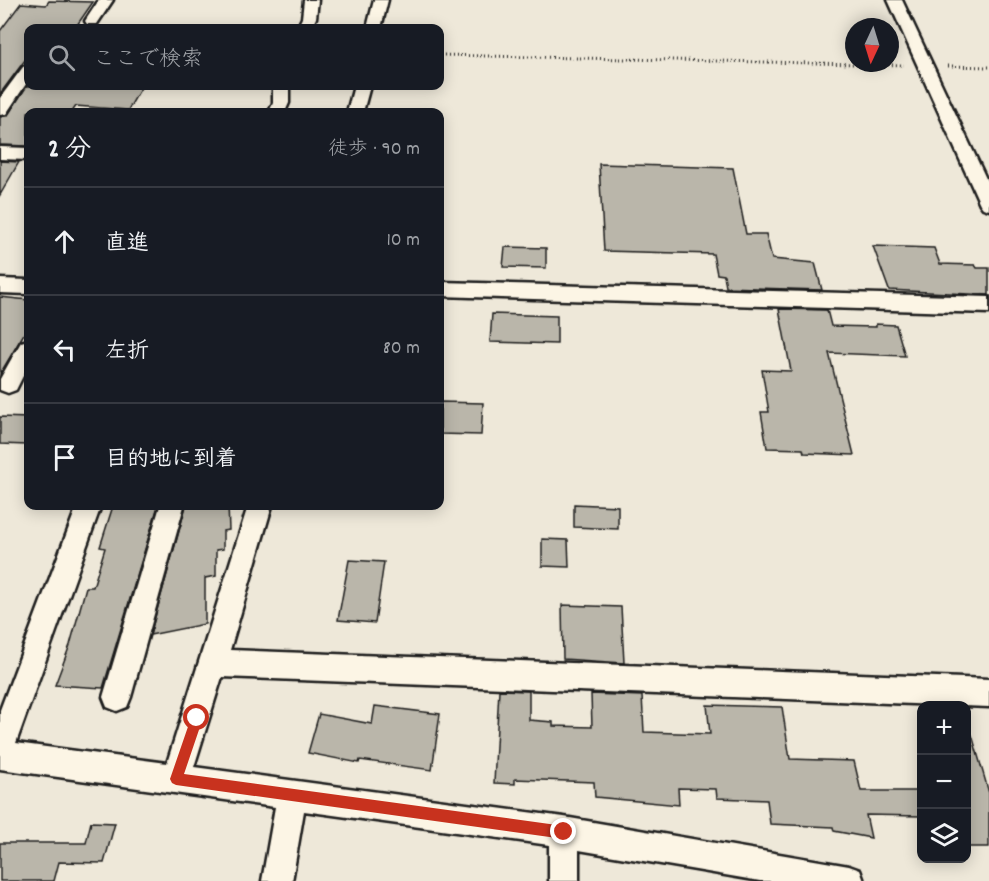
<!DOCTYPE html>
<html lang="ja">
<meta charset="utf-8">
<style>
body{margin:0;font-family:Dekko,"Klee One",sans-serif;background:#242831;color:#f1f3f6}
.controls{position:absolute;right:18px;bottom:18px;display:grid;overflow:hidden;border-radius:12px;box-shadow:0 3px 15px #0003}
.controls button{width:54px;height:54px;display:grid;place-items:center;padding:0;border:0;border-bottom:2px solid #363941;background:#171b24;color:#f1f3f6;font:30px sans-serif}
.compass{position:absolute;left:845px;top:18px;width:54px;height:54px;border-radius:50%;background:#171b24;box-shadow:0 3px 15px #0003;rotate:184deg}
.stop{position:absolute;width:18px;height:18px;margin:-14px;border:4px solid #c8321e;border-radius:50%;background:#fff}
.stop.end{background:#c8321e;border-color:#fff;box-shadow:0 2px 6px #0008}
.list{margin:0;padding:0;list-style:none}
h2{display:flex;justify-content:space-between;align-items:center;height:78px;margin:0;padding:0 24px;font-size:26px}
h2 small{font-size:20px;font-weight:400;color:#9ea1a6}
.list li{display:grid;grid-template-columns:39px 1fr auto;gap:18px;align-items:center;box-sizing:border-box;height:108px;padding:0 24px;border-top:2px solid #363941}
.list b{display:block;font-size:22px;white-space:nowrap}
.list em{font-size:20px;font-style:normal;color:#9ea1a6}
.icon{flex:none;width:33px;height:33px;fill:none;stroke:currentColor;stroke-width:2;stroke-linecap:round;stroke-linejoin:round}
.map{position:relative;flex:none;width:989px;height:881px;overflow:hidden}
.search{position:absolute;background:#171b24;box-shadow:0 3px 15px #0003;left:24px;top:24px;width:420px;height:66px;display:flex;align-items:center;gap:15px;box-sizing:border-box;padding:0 21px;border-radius:12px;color:#9ea1a6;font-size:22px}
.panel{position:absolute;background:#171b24;box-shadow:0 3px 15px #0003;left:24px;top:108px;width:420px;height:402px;border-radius:12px}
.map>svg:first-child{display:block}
</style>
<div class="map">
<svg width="989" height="881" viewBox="0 0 989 881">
<rect width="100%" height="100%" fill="#eee8d9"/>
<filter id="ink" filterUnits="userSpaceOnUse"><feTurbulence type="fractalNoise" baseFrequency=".0167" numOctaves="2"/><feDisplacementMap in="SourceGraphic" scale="12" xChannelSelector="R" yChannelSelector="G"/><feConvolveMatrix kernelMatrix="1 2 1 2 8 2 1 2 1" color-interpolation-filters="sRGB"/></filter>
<g filter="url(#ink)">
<g fill="#bab6aa" stroke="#1c1c1c" stroke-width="1.5">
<path d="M49 1 93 2 75 28H28V56L0 94V31L21 3 46 5Z"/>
<path d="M28 84V86H142L128 110 76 106 72 112H28V146L0 145V117L8 115Z"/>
<path d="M0 161 19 162 0 195Z"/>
<path d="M599 164 733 168 746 234H766L772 259 815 263 822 290 726 287 724 275 717 274 713 254 604 251Z"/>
<path d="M873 246 934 248 940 264 975 265 977 268H989V295L889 290Z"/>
<path d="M505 247 546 248V268L503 267Z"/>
<path d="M0 297 28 300V327L0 374Z"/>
<path d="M779 309 827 310 831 326 876 327V324L896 325 905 356 829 353 854 455 804 453 803 449 767 448 761 412H769L762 370 791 371Z"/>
<path d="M492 314 557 316V344L490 342Z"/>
<path d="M440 402 483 403 481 435 440 434Z"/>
<path d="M0 417 28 418V445L0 444Z"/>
<path d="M574 504 618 506V529L574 527Z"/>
<path d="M113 506H158L103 688 55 685 70 645 86 587H93L105 548 100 547Z"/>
<path d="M186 506H228L229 530 223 531V549L216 550V576L205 578V624L150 635Z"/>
<path d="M542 539 568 540 569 567 542 566Z"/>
<path d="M349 560 384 562 375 623 338 620Z"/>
<path d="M562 605 621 607 624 663 563 659Z"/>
<path d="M499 690 529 691V720L553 722V726L592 727 591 694 642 696 644 732 710 734 707 705 782 707 790 759 854 761 861 791H921V816L866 815 871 838 834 831 833 827 770 824 767 800 717 798 716 789 678 788 679 805 595 797 594 782 515 779V784L494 783Z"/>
<path d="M375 706 440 714 432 770 360 760 359 763 308 753 319 714 372 724Z"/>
<path d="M972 735 989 793V847H966V736Z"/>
<path d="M91 822 115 823 104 863 59 862 54 881H0V843H86Z"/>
</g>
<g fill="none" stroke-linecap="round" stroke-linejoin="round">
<defs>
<g id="minor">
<path d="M99 0H113L97 24H87L85 21Z"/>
<path d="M304 0H318L316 18 311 28H297L302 18Z"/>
<path d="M374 0H388L381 28H367Z"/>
<path d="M888 0H902L989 185V210L983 208 980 204Z"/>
<path d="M28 65V81L6 114 0 115V98L23 67Z"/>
<path d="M273 86H289V103L285 112H269L273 103Z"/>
<path d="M354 86H370L363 112H347Z"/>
<path d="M0 147 28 148V160L0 159Z"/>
<path d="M0 279 28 280V294L0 293Z"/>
<path d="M440 282 989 297V313L440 296Z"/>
<path d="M28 340V366L16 390 8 393 0 390V379L21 342Z"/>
<path d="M77 506H101L16 743 167 763 248 506H272L230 650 989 679V707L222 677 194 767 564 817 849 866 860 870 864 881H760L579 850V881H549V845L304 811 292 881H262L275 807 0 769V710Z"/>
<path d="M160 506H184L131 697 127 707 117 711 107 707 103 697Z"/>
</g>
</defs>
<use href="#minor" stroke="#1c1c1c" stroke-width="5"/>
<g stroke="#1c1c1c" stroke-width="3" stroke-dasharray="1 3" stroke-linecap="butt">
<path d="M440 55 904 65"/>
<path d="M948 66 989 67"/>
</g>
<use href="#minor" fill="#fcf5e5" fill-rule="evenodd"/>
</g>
</g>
<path fill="#c8321e" d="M197 712 203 718 184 774 564 826 569 828 570 832 569 837 564 839 176 785 172 783 170 779 191 718Z"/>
</svg>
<div class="controls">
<button>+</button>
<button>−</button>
<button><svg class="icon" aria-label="layers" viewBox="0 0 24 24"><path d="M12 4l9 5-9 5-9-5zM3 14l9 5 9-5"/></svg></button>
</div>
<svg class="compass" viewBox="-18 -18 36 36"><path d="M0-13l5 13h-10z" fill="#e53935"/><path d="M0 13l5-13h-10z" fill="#9ea1a6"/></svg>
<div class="stop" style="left:197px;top:718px"></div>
<div class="stop end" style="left:564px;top:832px"></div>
<div class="search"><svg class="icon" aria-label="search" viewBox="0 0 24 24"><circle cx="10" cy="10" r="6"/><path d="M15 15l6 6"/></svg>ここで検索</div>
<section class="panel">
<h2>2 分<small>徒歩 · 90 m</small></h2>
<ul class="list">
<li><svg class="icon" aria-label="ahead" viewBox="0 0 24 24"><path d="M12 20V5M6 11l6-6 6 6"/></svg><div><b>直進</b></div><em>10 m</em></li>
<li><svg class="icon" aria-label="left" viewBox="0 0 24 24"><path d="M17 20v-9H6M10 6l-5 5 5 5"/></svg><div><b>左折</b></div><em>80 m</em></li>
<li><svg class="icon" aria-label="arrive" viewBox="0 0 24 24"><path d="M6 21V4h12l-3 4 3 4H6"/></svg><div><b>目的地に到着</b></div></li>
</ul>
</section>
</div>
